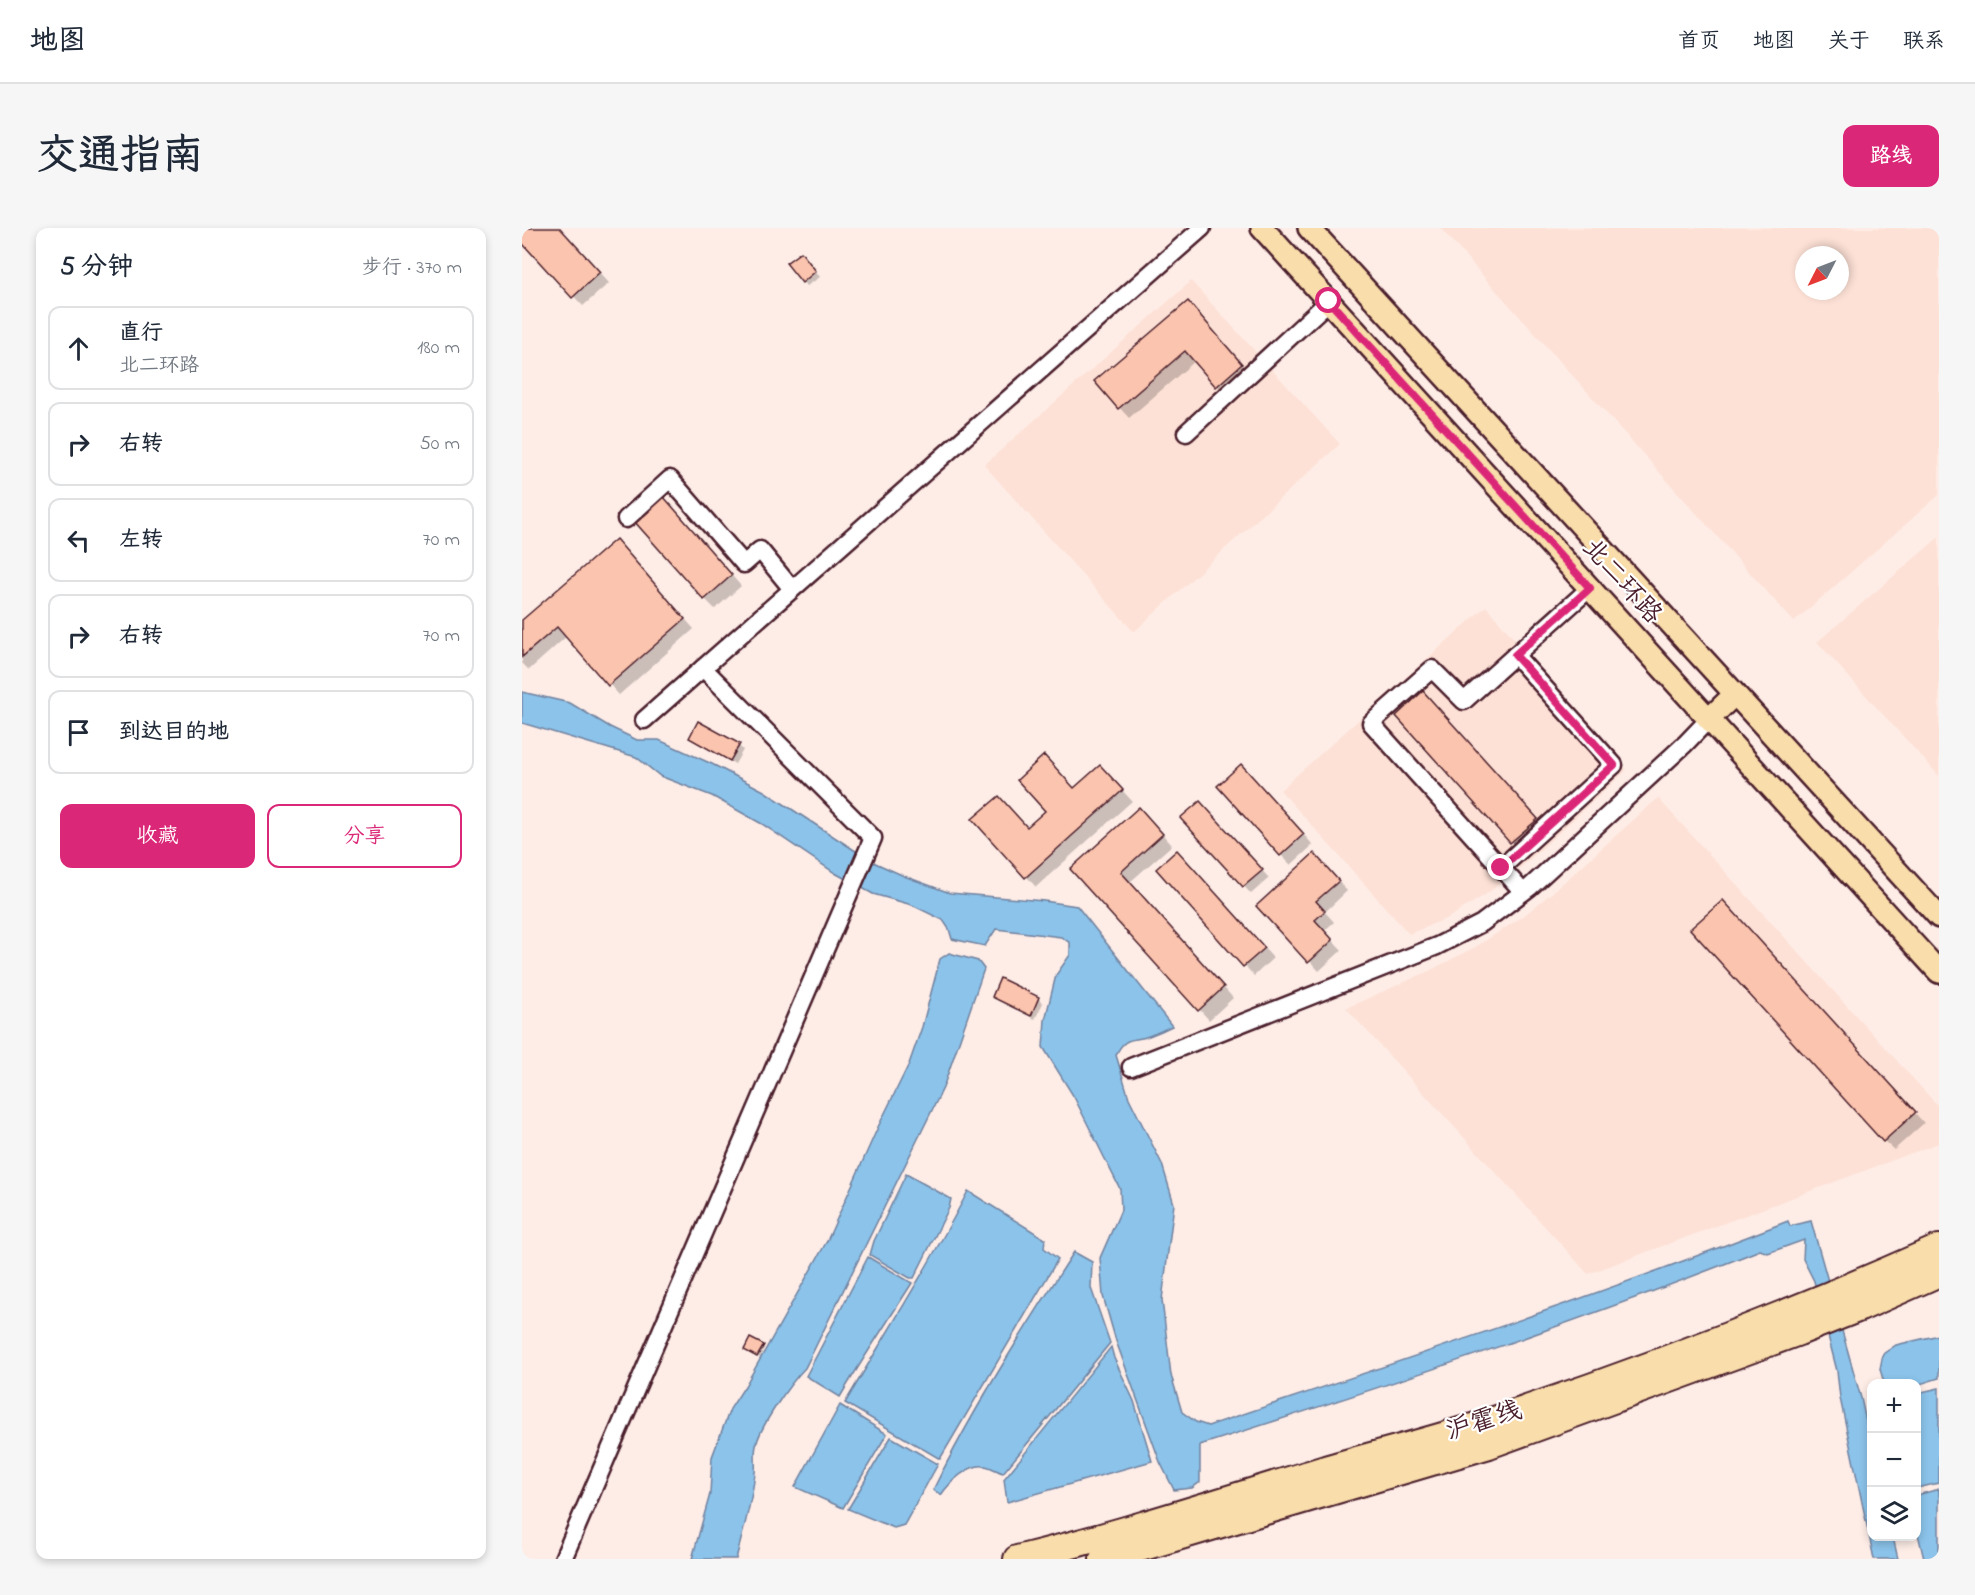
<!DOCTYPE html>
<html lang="zh">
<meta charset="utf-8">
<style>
body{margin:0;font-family:"Indie Flower","LXGW WenKai TC",sans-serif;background:#f6f6f7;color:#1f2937}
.controls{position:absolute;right:18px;bottom:18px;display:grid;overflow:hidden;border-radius:12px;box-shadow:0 3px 9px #0003}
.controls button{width:54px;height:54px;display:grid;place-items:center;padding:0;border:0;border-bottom:2px solid #e0e1e3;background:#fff;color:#1f2937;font:30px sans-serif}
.compass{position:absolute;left:1273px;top:18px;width:54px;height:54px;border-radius:50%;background:#fff;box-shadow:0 3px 9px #0003;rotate:228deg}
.stop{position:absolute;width:18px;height:18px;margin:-14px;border:4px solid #db2777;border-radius:50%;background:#fff}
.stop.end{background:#db2777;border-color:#fff;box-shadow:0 2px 6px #0008}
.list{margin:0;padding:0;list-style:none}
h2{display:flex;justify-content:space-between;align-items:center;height:78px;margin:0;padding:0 24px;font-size:26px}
h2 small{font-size:20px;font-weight:400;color:#747a83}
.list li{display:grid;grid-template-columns:39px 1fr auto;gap:18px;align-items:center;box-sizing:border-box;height:84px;margin:0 12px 12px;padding:0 12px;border:2px solid #e0e1e3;border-radius:12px}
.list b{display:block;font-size:22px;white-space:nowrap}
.list p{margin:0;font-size:20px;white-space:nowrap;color:#747a83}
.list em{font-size:20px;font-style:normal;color:#747a83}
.actions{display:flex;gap:12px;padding:18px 24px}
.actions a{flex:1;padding:14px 0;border:2px solid #db2777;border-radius:12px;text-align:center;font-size:21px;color:#db2777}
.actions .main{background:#db2777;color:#fff}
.icon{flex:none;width:33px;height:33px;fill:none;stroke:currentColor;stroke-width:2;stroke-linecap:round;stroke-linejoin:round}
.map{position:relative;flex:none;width:1417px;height:1331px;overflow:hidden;border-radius:12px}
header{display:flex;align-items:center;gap:36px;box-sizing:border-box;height:84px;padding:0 30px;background:#fff;border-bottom:2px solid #e0e1e3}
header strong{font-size:28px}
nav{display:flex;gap:33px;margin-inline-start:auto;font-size:21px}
.intro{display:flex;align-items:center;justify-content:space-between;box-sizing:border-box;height:144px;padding:0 36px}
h1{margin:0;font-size:42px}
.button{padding:15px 27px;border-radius:12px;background:#db2777;color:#fff;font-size:21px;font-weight:700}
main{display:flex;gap:36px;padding:0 36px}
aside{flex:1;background:#fff;border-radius:12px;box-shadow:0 3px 9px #0003}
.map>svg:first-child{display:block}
</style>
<header>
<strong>地图</strong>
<nav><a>首页</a><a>地图</a><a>关于</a><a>联系</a></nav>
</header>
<div class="intro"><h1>交通指南</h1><a class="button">路线</a></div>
<main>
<aside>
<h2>5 分钟<small>步行 · 370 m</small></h2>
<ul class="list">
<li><svg class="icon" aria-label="ahead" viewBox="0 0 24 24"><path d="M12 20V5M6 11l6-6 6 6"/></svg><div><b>直行</b><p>北二环路</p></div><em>180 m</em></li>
<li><svg class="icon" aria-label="right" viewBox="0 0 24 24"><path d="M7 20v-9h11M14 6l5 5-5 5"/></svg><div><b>右转</b></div><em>50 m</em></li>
<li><svg class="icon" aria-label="left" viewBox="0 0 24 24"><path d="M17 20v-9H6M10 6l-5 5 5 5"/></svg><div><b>左转</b></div><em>70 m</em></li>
<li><svg class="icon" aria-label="right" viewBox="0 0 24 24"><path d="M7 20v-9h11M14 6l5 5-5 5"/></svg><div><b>右转</b></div><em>70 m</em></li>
<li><svg class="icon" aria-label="arrive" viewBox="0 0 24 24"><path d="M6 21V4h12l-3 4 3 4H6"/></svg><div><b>到达目的地</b></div></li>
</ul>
<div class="actions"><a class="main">收藏</a><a>分享</a></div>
</aside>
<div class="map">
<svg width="1417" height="1331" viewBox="0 0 1417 1331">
<rect width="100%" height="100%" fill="#feede7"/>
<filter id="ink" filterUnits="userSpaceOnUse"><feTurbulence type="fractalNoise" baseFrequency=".0167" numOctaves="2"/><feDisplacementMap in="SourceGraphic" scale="12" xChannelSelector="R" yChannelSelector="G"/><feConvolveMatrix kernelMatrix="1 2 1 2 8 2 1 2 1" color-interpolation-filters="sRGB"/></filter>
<g filter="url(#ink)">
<g fill="#fde1d6" fill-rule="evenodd">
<path d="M918 0H1417V267L1272 394ZM1282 27H1318V63H1282Z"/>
<path d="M669 53 818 216 612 404 462 237Z"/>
<path d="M1417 309V548L1295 414Z"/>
<path d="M964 378 1105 542 1004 635 966 665 926 690 887 706 758 562Z"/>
<path d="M1136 570 1417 879V915L1066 1046 824 780 907 743 955 718 1000 689 1033 662Z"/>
</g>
<g fill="#8bc3ea" stroke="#71819e" stroke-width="1.5">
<path d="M0 464 48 475 88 499 115 512H137L190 536 242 563 349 633 382 648 428 665 522 673 555 678 650 798C642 802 635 805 627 808 611 814 603 807 594 827L607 870 640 936 652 976 640 1072 649 1147 660 1184 674 1194 686 1198C881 1132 1075 1068 1266 993L1268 998 1289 993 1339 1170 1349 1217 1350 1308 1371 1309 1376 1331H1352L1318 1170 1315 1143 1292 1053 1281 1031 1282 1012 1246 1025 1238 1022C1055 1095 867 1157 678 1217V1254L670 1260 652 1262 638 1234 594 1113 581 1068 578 1030 599 982 598 961 552 869 521 819 523 792 534 747 548 727V715L539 709 474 701 463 718 430 711 427 701 421 692 390 677 351 666 313 645 240 596 190 568 138 548 114 529 0 495Z"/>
<path d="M427 725 456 733 462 741 421 860 283 1140C269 1154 238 1198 234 1218 232 1226 234 1236 233 1245 230 1274 221 1303 214 1331H170L188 1266 190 1229 208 1181 223 1158 305 1013 356 899 387 836 400 799 418 731Z"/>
<path d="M384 946 429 971 427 980 392 1050H388L348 1027 352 1013Z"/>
<path d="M446 963 523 1011 522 1020 536 1031 418 1231 323 1175C365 1104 409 1035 446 963Z"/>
<path d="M552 1024 570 1034 569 1060 588 1115 481 1245C475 1243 469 1239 463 1238 446 1236 428 1254 419 1267L411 1262C452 1179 502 1101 552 1024Z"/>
<path d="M346 1029 390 1055C366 1093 341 1130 318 1169L284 1148Z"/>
<path d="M1417 1107V1150L1395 1157 1394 1156 1362 1155 1358 1141 1361 1126 1374 1117Z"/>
<path d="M589 1119 592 1130 612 1173 630 1233 485 1274 482 1251Z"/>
<path d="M1417 1160V1255L1395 1260V1165Z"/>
<path d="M318 1177 365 1206 321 1280 273 1259Z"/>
<path d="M369 1209 416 1236 382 1297 372 1300 326 1281Z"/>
<path d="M1417 1261V1331H1402L1395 1302V1267Z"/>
</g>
<g fill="#0003">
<path d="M0 0H37L87 55 61 78 0 13Z"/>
<path d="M284 30 298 49 285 58 281 54Z"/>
<path d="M676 85 729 147 705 168 673 133 607 190 574 154Z"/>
<path d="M150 280 219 358 193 381 183 371Z"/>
<path d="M103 323 172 401 97 467 45 408 7 442 0 435V394Z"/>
<path d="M910 475 1024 601 999 624 876 488Z"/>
<path d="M169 510 217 518 221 522 213 536 174 514Z"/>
<path d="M729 548 791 617 769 637 759 627Z"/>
<path d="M588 549 610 573 514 659 453 592 506 601Z"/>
<path d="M685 582 747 650 729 666 661 590Z"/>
<path d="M627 591 650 617 608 654 711 770 687 792 550 641Z"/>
<path d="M665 633 751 730 732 748 636 641Z"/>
<path d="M802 637 825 663 803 684 812 694 802 703 820 722 797 743 737 678Z"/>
<path d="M1211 683 1402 895 1372 922 1362 913Z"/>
<path d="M479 752 516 770 521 775 513 791 476 773 471 769Z"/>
<path d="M241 1119 242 1120 238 1130 226 1123Z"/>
</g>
<g fill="#fbc4ae" stroke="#4a1f2b" stroke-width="1.5">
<path d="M0 0H38L78 44 50 70 0 15Z"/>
<path d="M279 24 294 43 280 55 264 35Z"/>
<path d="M666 73 720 136 694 159 663 123 596 181 572 153Z"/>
<path d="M141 268 210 347 182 372 112 293Z"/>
<path d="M94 311 163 391 86 458 35 399 0 429V392Z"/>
<path d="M901 463 1016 591 988 615 874 488Z"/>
<path d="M176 493 218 516 208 533 167 510Z"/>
<path d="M522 527 552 560 578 537 601 562 503 650 450 591 477 568 505 599 523 583 495 552Z"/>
<path d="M719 536 782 606 758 628 695 558Z"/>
<path d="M678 573 741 642 721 659 658 590Z"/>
<path d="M617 579 641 606 599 644 702 759 676 783 548 641Z"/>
<path d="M655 622 743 720 721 739 634 641Z"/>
<path d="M792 625 817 653 794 673 803 683 793 692 811 712 786 735 734 678Z"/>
<path d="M1201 672 1394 884 1361 914 1168 701Z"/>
<path d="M478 750 517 769 509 788 470 769Z"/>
<path d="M228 1110 242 1117 235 1129 222 1122Z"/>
</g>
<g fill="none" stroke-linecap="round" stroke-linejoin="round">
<defs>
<g id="minor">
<path d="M664 205 807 73"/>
<path d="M104 291 148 251 222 336 238 322 270 361"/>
<path d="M122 492 680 0"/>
<path d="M979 640 1092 537 993 427"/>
<path d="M1001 664 849 495 910 441 942 473 1068 360"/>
<path d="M609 839 915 718 960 695 1008 659 1163 516 1187 491"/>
<path d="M41 1331 351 610 181 440"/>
</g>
<g id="major">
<path d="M740 0 1417 744"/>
<path d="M787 0 1417 689"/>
<path d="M1187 491 1213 466"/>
</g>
<g id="highway">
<path d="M495 1331C598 1306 699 1273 800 1242 853 1226 908 1213 960 1196 1115 1145 1268 1086 1417 1020"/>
<path d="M581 1331 967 1217 1277 1104 1338 1080 1417 1045"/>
</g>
</defs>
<use href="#minor" stroke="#4a1f2b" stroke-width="21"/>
<use href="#major" stroke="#4a1f2b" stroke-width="26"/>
<use href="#highway" stroke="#4a1f2b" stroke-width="30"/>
<use href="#minor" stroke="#fff" stroke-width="16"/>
<use href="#major" stroke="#f9ddab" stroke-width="21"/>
<use href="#highway" stroke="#f9ddab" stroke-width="26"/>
</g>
</g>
<g fill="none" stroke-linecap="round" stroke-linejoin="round" filter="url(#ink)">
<path stroke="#db2777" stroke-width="8" d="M807 73 1068 360 993 427 1092 537 979 640"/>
</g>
<g text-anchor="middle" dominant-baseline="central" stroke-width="4.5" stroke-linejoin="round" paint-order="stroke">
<g font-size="26" fill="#4a1f2b" stroke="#fff">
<text transform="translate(1099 354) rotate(48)">北二环路</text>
<text transform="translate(962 1194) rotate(-17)">沪霍线</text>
</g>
</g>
</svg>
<div class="controls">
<button>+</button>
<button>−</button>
<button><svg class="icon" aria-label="layers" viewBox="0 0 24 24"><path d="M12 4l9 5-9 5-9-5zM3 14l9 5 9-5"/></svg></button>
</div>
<svg class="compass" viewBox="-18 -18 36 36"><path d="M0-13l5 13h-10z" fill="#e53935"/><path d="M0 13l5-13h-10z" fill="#747a83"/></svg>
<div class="stop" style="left:807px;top:73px"></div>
<div class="stop end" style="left:979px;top:640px"></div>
</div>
</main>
